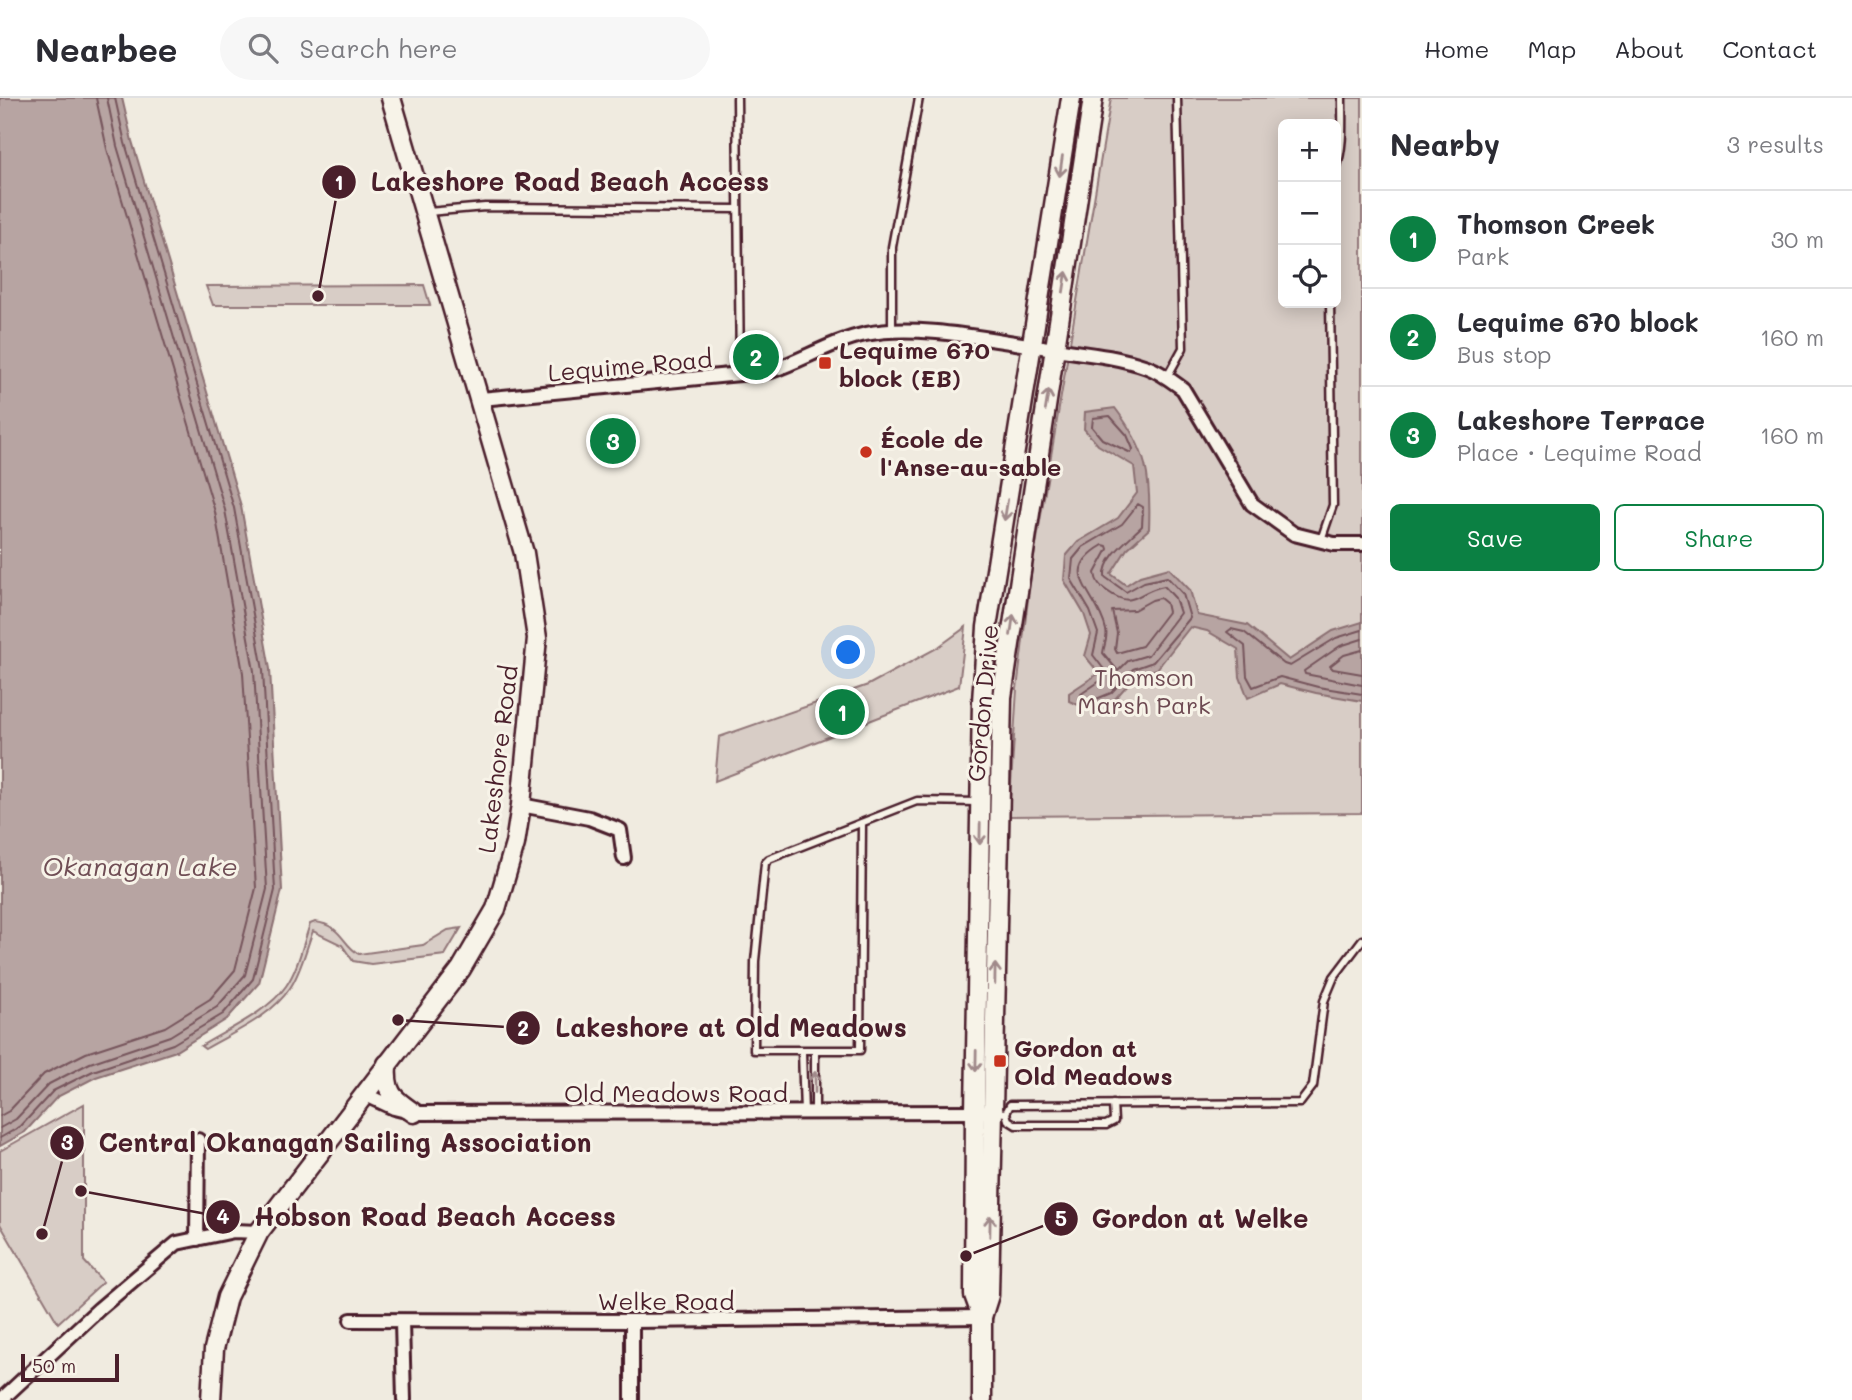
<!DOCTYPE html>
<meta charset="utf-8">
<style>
body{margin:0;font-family:Mali,sans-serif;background:#f7f7f7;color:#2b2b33}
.controls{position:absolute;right:21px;top:21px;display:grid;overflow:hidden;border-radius:10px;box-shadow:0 4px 18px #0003}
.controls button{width:63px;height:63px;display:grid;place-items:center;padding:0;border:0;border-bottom:2px solid #e1e1e2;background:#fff;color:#2b2b33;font:35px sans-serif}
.scale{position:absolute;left:21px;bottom:18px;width:98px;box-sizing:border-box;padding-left:7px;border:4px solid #4a1f2b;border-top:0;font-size:19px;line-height:24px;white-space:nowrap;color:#4a1f2b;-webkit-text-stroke:5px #f7f3e8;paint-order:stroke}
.you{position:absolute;left:849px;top:555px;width:24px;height:24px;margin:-18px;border:5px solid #fff;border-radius:50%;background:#1a73e8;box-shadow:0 0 0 10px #1a73e833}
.badge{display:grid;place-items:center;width:46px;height:46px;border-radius:50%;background:#0b8043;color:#fff;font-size:23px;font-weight:700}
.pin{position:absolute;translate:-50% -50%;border:4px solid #fff;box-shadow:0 2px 7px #0006}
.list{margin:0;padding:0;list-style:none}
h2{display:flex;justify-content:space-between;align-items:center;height:91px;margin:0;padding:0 28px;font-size:30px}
h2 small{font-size:23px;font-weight:400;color:#7c7c81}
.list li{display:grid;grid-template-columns:46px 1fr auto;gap:21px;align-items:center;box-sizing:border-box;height:98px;padding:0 28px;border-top:2px solid #e1e1e2}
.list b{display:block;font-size:26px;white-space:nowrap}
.list p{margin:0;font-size:23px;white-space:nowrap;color:#7c7c81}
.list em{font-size:23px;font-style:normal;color:#7c7c81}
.actions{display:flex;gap:14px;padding:21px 28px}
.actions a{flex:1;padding:16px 0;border:2px solid #0b8043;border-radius:10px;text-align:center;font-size:24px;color:#0b8043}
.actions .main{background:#0b8043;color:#fff}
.icon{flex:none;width:38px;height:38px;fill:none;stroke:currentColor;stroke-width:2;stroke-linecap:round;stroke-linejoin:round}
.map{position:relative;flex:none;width:1362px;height:1302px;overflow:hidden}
header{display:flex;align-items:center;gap:42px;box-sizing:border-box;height:98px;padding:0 35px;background:#fff;border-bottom:2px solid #e1e1e2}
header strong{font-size:33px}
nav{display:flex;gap:38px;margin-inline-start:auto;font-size:24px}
.search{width:490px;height:63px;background:#f7f7f7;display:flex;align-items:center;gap:18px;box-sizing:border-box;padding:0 24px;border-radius:38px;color:#7c7c81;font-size:26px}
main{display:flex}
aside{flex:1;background:#fff}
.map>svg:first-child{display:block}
</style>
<header>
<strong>Nearbee</strong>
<div class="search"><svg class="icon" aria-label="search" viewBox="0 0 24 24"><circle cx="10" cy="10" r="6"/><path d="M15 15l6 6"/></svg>Search here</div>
<nav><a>Home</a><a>Map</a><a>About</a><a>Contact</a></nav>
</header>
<main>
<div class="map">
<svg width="1362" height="1302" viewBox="0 0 1362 1302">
<rect width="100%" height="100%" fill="#f0ebe0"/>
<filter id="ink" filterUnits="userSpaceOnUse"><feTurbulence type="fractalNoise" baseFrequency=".0143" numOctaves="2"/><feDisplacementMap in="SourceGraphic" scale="14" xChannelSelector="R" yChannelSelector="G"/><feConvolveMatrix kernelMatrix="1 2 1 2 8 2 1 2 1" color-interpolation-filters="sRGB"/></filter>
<g filter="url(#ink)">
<g fill="#d8cdc6" stroke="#917678" stroke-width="2" fill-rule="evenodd">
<path d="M1111 0H1362V715L1009 718 1017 591 1031 477ZM1283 26H1336V205H1283Z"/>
<path d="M424 187 430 207H213L206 188Z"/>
<path d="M966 529 959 588 715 683 719 639 868 587 937 550Z"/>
<path d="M315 824C342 827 342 847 359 856L423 847 448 832 461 830 445 857 371 866 353 863 342 847 313 833C306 851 301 874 290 890 271 919 234 934 205 951L201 948C227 932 269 913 286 888 298 871 303 846 310 826Z"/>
<path d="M84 1006V1163L103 1184 58 1225 0 1126V1053Z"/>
</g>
<g fill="#b7a4a2" stroke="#8b6f72" stroke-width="2">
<path d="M0 0H122L132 43 241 408 270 571 282 792 259 885 227 921 176 953 96 979 57 999 25 1034 0 1048Z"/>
<path d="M1115 310C1148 353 1151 379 1149 431L1127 451 1111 476 1126 487 1140 478 1169 470 1190 492 1197 517 1247 527 1289 562 1333 533 1362 524V603L1316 595 1280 586 1248 600 1240 579 1238 551 1207 533 1190 529 1157 571 1136 577 1115 601 1090 612 1069 603V595L1099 575 1085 558 1091 537 1084 516 1064 482 1066 458 1078 444 1118 420 1137 395 1134 368 1098 347 1084 331 1085 314Z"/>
</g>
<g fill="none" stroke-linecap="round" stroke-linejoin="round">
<g stroke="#76545b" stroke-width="2">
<path d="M1110 318 1127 337 1133 351 1131 355 1102 341 1092 329 1093 320Z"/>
<path d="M1138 406 1143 409 1142 428C1129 441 1103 460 1105 479L1126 494 1144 484 1167 479 1183 496 1190 520 1153 564 1133 571 1111 595 1089 604 1082 600 1081 596 1103 581 1106 574 1093 557 1098 535 1090 513 1071 481 1073 461 1083 449 1122 426Z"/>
<path d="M1103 447 1107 448 1108 451 1095 475C1096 484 1100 488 1107 493 1135 513 1136 493 1164 488L1175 500 1180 515 1148 557 1128 563 1118 573 1103 555C1104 547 1108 540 1106 532 1098 494 1055 475 1103 447Z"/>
<path d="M1160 500 1166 505 1168 514 1142 548 1117 555 1115 551 1117 535 1112 513 1134 512 1152 502Z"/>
<path d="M1362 532 1336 540 1290 568 1284 566 1244 534 1231 531 1227 534 1245 548 1247 578 1253 589 1280 579 1318 589 1362 596"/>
<path d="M1362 541 1340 548 1304 573 1305 576 1362 587"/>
<path d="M1362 552 1344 557 1330 568 1333 571 1362 576"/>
<path d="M0 1018 9 1013 44 976 86 955 165 929 210 901 235 872 256 790 243 575 215 414 107 51 96 0"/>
<path d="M0 1030 16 1021 49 986 90 965 170 938 217 909 245 877 267 791 254 573 225 412 117 48 107 0"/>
<path d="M0 1040 21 1028 53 993 93 973 173 946 223 916 253 881 275 792 263 572 234 410 125 45 115 0"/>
</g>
<defs>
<g id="service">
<path d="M737 0 740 276"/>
<path d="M1336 71C1344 48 1342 24 1342 0"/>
<path d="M428 114 485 109 737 111"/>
<path d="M892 233V149L919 0"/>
<path d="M1167 279 1183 250 1177 0"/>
<path d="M1321 442 1333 407 1330 205"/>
<path d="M862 725 860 952H754L755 863 765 765 769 761 917 703 979 704"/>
<path d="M802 954 804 1015"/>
<path d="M815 954V1015"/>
<path d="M994 1014 1006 1015 1010 1007 1300 1005 1313 988 1324 903 1334 879 1362 842"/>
<path d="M1006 1015 1008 1022 1016 1027H1106L1114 1023 1113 1006"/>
</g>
<g id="minor">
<path d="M481 301 771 273C803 262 833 243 866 236 916 225 990 242 1042 249 1078 255 1112 257 1147 269 1161 274 1172 283 1183 291L1252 406 1294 436 1334 446H1362"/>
<path d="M521 707 589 720 620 732 624 760"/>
<path d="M364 996 394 1010 414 1015 983 1014"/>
<path d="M197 1141 198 1042"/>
<path d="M351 1222 632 1223 982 1219"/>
<path d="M402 1224 404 1302"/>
<path d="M1 1302 99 1211 177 1145 234 1133 259 1134"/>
<path d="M632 1302V1223"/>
</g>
<g id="secondary">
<path d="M387 966C385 995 392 1000 414 1015"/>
<path d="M982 1219 989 1197 1002 599 1093 0"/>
<path d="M211 1302 214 1251 227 1199 259 1134 461 871 496 811 515 746 521 707 537 540 524 455 391 0"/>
<path d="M982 1302V1219L974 1197 975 1014 982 603 987 529 1071 0"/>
</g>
</defs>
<use href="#service" stroke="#4a1f2b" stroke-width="11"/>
<use href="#minor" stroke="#4a1f2b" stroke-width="18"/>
<use href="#secondary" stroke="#4a1f2b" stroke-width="23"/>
<use href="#service" stroke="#f7f3e8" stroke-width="6"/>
<use href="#minor" stroke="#f7f3e8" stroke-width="12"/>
<use href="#secondary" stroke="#f7f3e8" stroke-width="18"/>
</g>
<defs><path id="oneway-shaft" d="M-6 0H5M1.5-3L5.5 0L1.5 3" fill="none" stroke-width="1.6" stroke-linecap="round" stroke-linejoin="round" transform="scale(1.75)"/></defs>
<g stroke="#a0898a">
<use href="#oneway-shaft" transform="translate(1061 68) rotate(98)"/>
<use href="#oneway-shaft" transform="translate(1065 184) rotate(-81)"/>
<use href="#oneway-shaft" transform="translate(1047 302) rotate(-81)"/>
<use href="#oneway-shaft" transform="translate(1006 412) rotate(99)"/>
<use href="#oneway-shaft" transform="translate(1012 527) rotate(-82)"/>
<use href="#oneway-shaft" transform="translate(980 736) rotate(91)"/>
<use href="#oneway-shaft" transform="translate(995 876) rotate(-89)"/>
<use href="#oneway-shaft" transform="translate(976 963) rotate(91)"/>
<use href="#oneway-shaft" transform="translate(815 984) rotate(-90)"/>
<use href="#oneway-shaft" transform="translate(990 1128) rotate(-89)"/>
</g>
</g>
<g fill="#c8321e" stroke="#f7f3e8" stroke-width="2.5">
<rect x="818" y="258" width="14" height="14" rx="3.5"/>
<circle cx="866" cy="354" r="7"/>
<rect x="993" y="956" width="14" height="14" rx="3.5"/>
</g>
<g text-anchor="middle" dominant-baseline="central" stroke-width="6" stroke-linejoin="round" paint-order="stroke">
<g font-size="24" font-weight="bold" fill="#4a1f2b" stroke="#f7f3e8" text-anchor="start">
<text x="839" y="251">Lequime 670<tspan x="839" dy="28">block (EB)</tspan></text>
<text x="880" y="340">École de<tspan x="880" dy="28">l'Anse-au-sable</tspan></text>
<text x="1014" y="949">Gordon at<tspan x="1014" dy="28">Old Meadows</tspan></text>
</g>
<g font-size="24" fill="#4a1f2b" stroke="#f7f3e8">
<text transform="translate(630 267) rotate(-5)">Lequime Road</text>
<text transform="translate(982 605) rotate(-85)">Gordon Drive</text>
<text transform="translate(497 661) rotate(-83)">Lakeshore Road</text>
<text x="676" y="994">Old Meadows Road</text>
<text x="666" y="1202">Welke Road</text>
</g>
<g font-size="24" fill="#6e4a52" stroke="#f7f3e8">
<text x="1144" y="578">Thomson<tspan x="1144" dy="28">Marsh Park</tspan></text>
</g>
<g font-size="26" font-style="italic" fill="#704e55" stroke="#f7f3e8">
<text x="140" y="768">Okanagan Lake</text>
</g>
</g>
<path fill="none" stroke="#4a1f2b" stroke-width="2.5" d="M318 198L339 84M398 922L523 930M42 1136L67 1045M81 1093L223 1119M966 1158L1061 1121"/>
<g fill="#4a1f2b" stroke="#f7f3e8" stroke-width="2.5">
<circle cx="318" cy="198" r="7"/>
<circle cx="398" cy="922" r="7"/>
<circle cx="42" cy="1136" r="7"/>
<circle cx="81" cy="1093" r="7"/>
<circle cx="966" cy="1158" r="7"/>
<circle cx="339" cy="84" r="18"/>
<circle cx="523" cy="930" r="18"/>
<circle cx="67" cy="1045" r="18"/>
<circle cx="223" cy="1119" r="18"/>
<circle cx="1061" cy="1121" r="18"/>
</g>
<g font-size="21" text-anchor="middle" font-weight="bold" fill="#fff">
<text x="339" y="92">1</text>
<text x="523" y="938">2</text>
<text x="67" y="1052">3</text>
<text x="223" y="1126">4</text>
<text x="1061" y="1128">5</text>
</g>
<g font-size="26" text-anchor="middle" font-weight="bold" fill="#4a1f2b" stroke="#f7f3e8" stroke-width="6" stroke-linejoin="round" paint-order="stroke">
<text x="570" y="93">Lakeshore Road Beach Access</text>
<text x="731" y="939">Lakeshore at Old Meadows</text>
<text x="345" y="1054">Central Okanagan Sailing Association</text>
<text x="435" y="1128">Hobson Road Beach Access</text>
<text x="1200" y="1130">Gordon at Welke</text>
</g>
</svg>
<div class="controls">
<button>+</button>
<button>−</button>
<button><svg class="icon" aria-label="locate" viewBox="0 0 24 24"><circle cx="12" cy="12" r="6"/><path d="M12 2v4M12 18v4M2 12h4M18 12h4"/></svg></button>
</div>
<div class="scale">50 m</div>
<div class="you"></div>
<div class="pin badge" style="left:842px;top:614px">1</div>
<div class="pin badge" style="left:756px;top:259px">2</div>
<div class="pin badge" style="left:613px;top:343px">3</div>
</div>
<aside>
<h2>Nearby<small>3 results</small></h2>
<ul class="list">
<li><span class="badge">1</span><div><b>Thomson Creek</b><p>Park</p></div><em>30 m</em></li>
<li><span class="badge">2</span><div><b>Lequime 670 block</b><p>Bus stop</p></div><em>160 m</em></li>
<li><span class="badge">3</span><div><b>Lakeshore Terrace</b><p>Place · Lequime Road</p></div><em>160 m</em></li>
</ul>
<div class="actions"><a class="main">Save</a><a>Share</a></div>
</aside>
</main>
